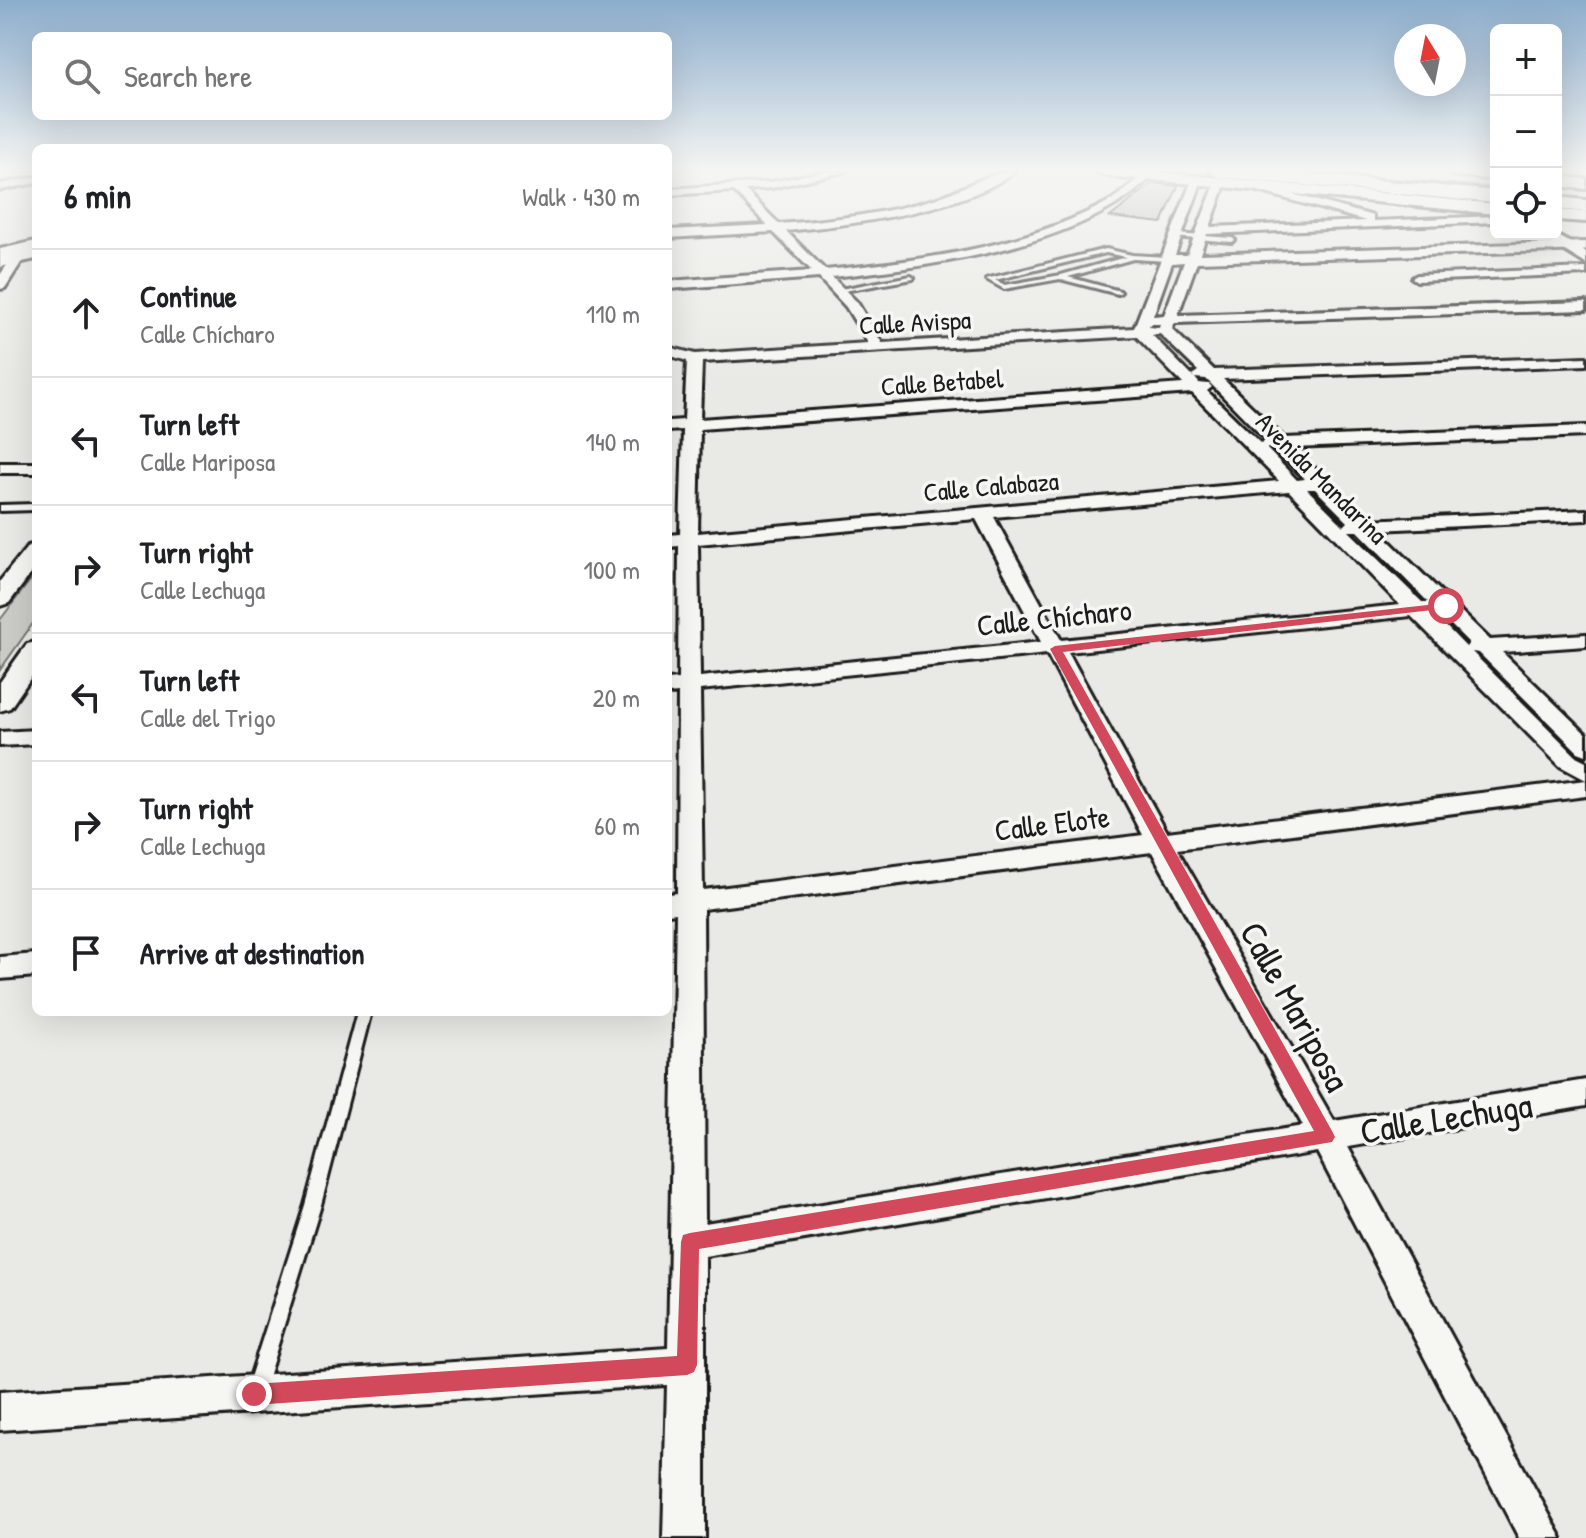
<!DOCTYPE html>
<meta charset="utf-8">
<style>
body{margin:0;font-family:"Patrick Hand",sans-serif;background:#f2f2f2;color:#202124}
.controls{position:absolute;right:24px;top:24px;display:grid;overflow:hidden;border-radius:12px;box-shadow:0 8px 32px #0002}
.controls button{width:72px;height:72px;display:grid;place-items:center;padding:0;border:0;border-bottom:2px solid #e0e0e0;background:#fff;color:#202124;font:40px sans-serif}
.compass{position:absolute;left:1394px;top:24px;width:72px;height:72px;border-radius:50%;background:#fff;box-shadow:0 8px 32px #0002;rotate:350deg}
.stop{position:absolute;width:24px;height:24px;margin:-18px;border:6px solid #d1495b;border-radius:50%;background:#fff}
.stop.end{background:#d1495b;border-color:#fff;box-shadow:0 2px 8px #0008}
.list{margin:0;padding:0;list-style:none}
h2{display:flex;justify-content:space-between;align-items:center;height:104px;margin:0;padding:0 32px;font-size:34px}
h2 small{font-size:26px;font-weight:400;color:#757577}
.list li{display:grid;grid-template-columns:52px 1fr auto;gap:24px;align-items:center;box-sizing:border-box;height:128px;padding:0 32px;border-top:2px solid #e0e0e0}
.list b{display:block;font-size:30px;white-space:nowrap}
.list p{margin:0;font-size:26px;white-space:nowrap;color:#757577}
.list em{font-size:26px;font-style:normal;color:#757577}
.icon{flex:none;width:44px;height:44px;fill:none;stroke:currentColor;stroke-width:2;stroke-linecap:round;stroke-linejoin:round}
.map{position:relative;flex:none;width:1586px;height:1538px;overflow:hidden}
.search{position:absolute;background:#fff;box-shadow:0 8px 32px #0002;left:32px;top:32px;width:640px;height:88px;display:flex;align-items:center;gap:20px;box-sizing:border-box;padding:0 28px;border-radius:12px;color:#757577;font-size:30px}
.panel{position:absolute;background:#fff;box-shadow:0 8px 32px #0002;left:32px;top:144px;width:640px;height:872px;border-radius:12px}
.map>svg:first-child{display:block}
</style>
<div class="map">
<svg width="1586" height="1538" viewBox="0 0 1586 1538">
<rect width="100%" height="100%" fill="#e9e9e5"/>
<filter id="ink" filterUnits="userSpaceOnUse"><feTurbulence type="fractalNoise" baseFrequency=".0125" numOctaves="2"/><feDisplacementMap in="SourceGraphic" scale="16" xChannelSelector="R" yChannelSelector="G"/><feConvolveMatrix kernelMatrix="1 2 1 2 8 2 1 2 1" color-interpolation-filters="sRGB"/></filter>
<g filter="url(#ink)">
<g fill="#cbcbc7" stroke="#747472" stroke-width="2">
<path d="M1246 171H1303L1489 187 1491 194Z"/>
<path d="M36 573V619L0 670V620Z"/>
</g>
<path fill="#b6b6b3" stroke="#1c1c1c" stroke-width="2" d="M1153 183 1178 186 1162 223 1110 217Z"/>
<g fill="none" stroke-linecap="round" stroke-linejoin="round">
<defs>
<g id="service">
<path d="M1176 234 1232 238 1235 240 1232 242 1174 237Z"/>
<path d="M1106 249 1132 255 1168 257 1171 259 1168 261 1133 259 1068 277 1120 291 1121 292 1118 294 1060 279 1004 289 986 279ZM1106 253 1126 257 1061 275 1005 285 995 280Z"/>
<path d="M911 276 914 278 913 279 838 292 835 290Z"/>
<path d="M36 504V510L0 511V505Z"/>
<path d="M357 1012H371L321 1205 265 1387 263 1394 256 1396 249 1394 247 1387 305 1205Z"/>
</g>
<path id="pedestrian" d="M1586 268V274L1417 281 1412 278 1417 275Z"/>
<g id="minor">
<path d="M827 171H847L771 188 745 190 779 224C831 220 884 214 934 199 957 192 994 170 1015 171 966 211 849 225 786 231L825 270C919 261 1021 248 1106 203 1120 196 1132 183 1144 173L1153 175C1085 247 927 267 832 277L857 302 882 343 1134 328 1192 180 1197 177 1202 180 1175 255H1187L1216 182 1221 179 1226 182 1210 227 1366 221 1244 187 1243 185 1248 182 1373 216V221L1496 216V222L1207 234 1200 254 1586 242V250L1197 262 1178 315 1586 302V310L1175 323 1172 329 1214 370 1586 357V365L1223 379 1284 438 1586 426V436L1294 448 1367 520 1586 510V520L1378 530 1490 640 1586 634V646L1502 652 1586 734V755L1578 752 1479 653 1472 652 1576 756 1586 761V796L1177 849 1334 1121 1586 1080V1106L1348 1147 1562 1538H1519L1317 1152 705 1256V1538H663L667 1385 0 1430V1392L668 1348 676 913 668 914V894L677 893 678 693 668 694V680L678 679 679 546 668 547V535L680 534 683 430 668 431V421L684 420 687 361 668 355V347L695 354 868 343 846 307 819 278 668 289V281L812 271 773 232 668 238V230L767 225 734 191 668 195V189L771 182ZM1184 262 1164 315 1153 316 1172 263ZM1150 324H1160L1159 328 1149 327ZM1160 334 1198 371 1192 375 1194 378 1152 335ZM1136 336 1183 384 700 419 702 362ZM1195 378 1206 379 1266 440 1261 444 1207 391 1212 387 1209 384 1199 383ZM1192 393 1279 481 698 533 700 429ZM1266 448 1275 449 1305 479 1297 480ZM1307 489H1315L1348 522 1344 526ZM1289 491 1400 605 1061 640 994 517ZM976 519 1041 642 700 677 698 544ZM1349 531H1358L1428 602H1422ZM1433 613H1439L1469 643 1466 647ZM1411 616 1560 766 1586 780 1167 832 1068 652ZM1047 654 1143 835 703 890 700 690ZM1152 852 1303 1126 705 1223 703 909Z"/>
<path d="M36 177V183L0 190V184Z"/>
<path d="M14 255 24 258 5 288 0 289V275Z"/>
<rect x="0" y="463" width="36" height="10"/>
<path d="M36 730V744L0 746V732Z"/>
<path d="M36 954V976L0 979V957Z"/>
</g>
<g id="tertiary">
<path d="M1537 234H1555L1586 252V264Z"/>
<path d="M36 544V567L9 603 0 606V581L28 546Z"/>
<path d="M36 642V670L10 708 0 711V682L27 644Z"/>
</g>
<g id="secondary">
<path d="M1095 171H1146L1496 204V214L1102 175Z"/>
<path d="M1445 171H1496V180L1452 175Z"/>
<path d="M1556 176 1586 179V189L1556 186Z"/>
<path d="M1556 210 1586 212V222L1556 220Z"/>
<path d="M36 249V259L0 267V257Z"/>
</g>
<path id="primary" d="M36 241V253L0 261V249Z"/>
<g id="motorway">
<path d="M1102 171H1134L1136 173 1126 179 1105 175Z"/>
<path d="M1209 171H1278L1496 191V203L1218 177Z"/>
<path d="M1556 197 1586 200V212L1556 209Z"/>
</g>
</defs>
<use href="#service" stroke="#1c1c1c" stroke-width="6"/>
<use href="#pedestrian" stroke="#1c1c1c" stroke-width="6"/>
<use href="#minor" stroke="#1c1c1c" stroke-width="6"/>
<use href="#tertiary" stroke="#1c1c1c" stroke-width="6"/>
<use href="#secondary" stroke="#1c1c1c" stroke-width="6"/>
<use href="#primary" stroke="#1c1c1c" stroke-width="6"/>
<use href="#motorway" stroke="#1c1c1c" stroke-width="6"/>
<use href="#service" fill="#f6f6f2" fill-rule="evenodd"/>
<use href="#pedestrian" fill="#f6f6f2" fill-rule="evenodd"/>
<use href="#minor" fill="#f6f6f2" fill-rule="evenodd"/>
<use href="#tertiary" fill="#f6f6f2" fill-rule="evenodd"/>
<use href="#secondary" fill="#f6f6f2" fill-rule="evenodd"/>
<use href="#primary" fill="#f6f6f2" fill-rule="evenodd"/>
<use href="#motorway" fill="#f6f6f2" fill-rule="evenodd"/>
</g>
</g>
<linearGradient id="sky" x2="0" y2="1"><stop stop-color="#8cadcc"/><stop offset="0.44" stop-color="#f5f5f3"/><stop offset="1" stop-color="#f5f5f3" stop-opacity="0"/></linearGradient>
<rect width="1586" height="386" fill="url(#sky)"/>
<path fill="#d1495b" d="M1446 603 1450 604V608L1063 652 1332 1131 1335 1137 1332 1142 699 1249 697 1365 694 1372 687 1375 254 1405 247 1401 243 1394 247 1387 254 1384 677 1356 681 1242 683 1235 690 1233 1314 1131 1050 649 1055 646Z"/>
<g text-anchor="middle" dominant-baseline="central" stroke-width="7" stroke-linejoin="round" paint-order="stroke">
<g font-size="26" fill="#1c1c1c" stroke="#f6f6f2">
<text transform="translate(915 322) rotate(-3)">Calle Avispa</text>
<text transform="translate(942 382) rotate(-4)">Calle Betabel</text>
<text transform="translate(1322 478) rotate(45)">Avenida Mandarina</text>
<text transform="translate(991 486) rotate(-5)">Calle Calabaza</text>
</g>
<g font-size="30" fill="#1c1c1c" stroke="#f6f6f2">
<text transform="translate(1054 617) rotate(-6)">Calle Chícharo</text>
<text transform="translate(1052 823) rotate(-7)">Calle Elote</text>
</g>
<g font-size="36" fill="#1c1c1c" stroke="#f6f6f2">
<text transform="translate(1296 1006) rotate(61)">Calle Mariposa</text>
<text transform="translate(1446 1117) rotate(-9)">Calle Lechuga</text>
</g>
</g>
</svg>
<div class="controls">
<button>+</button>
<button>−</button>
<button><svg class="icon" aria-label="locate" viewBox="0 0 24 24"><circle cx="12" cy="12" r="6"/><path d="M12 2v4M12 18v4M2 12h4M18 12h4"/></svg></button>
</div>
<svg class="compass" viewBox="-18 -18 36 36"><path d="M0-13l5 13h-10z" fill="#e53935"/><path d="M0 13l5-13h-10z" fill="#757577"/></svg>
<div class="stop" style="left:1446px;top:606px"></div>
<div class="stop end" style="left:254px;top:1394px"></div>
<div class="search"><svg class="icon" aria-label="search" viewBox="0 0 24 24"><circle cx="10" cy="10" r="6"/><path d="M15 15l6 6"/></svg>Search here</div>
<section class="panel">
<h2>6 min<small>Walk · 430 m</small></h2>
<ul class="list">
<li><svg class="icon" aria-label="ahead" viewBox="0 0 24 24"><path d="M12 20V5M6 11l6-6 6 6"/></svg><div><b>Continue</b><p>Calle Chícharo</p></div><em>110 m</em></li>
<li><svg class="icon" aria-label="left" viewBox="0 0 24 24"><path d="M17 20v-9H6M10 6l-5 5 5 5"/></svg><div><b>Turn left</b><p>Calle Mariposa</p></div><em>140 m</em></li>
<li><svg class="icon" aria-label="right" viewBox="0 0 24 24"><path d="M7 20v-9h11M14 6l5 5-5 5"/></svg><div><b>Turn right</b><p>Calle Lechuga</p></div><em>100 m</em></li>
<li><svg class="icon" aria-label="left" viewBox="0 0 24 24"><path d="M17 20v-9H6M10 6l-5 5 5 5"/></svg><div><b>Turn left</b><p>Calle del Trigo</p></div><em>20 m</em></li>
<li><svg class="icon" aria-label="right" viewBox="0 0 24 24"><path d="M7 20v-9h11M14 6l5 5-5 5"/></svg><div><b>Turn right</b><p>Calle Lechuga</p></div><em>60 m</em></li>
<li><svg class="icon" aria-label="arrive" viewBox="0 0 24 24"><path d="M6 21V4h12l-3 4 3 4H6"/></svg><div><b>Arrive at destination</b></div></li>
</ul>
</section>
</div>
